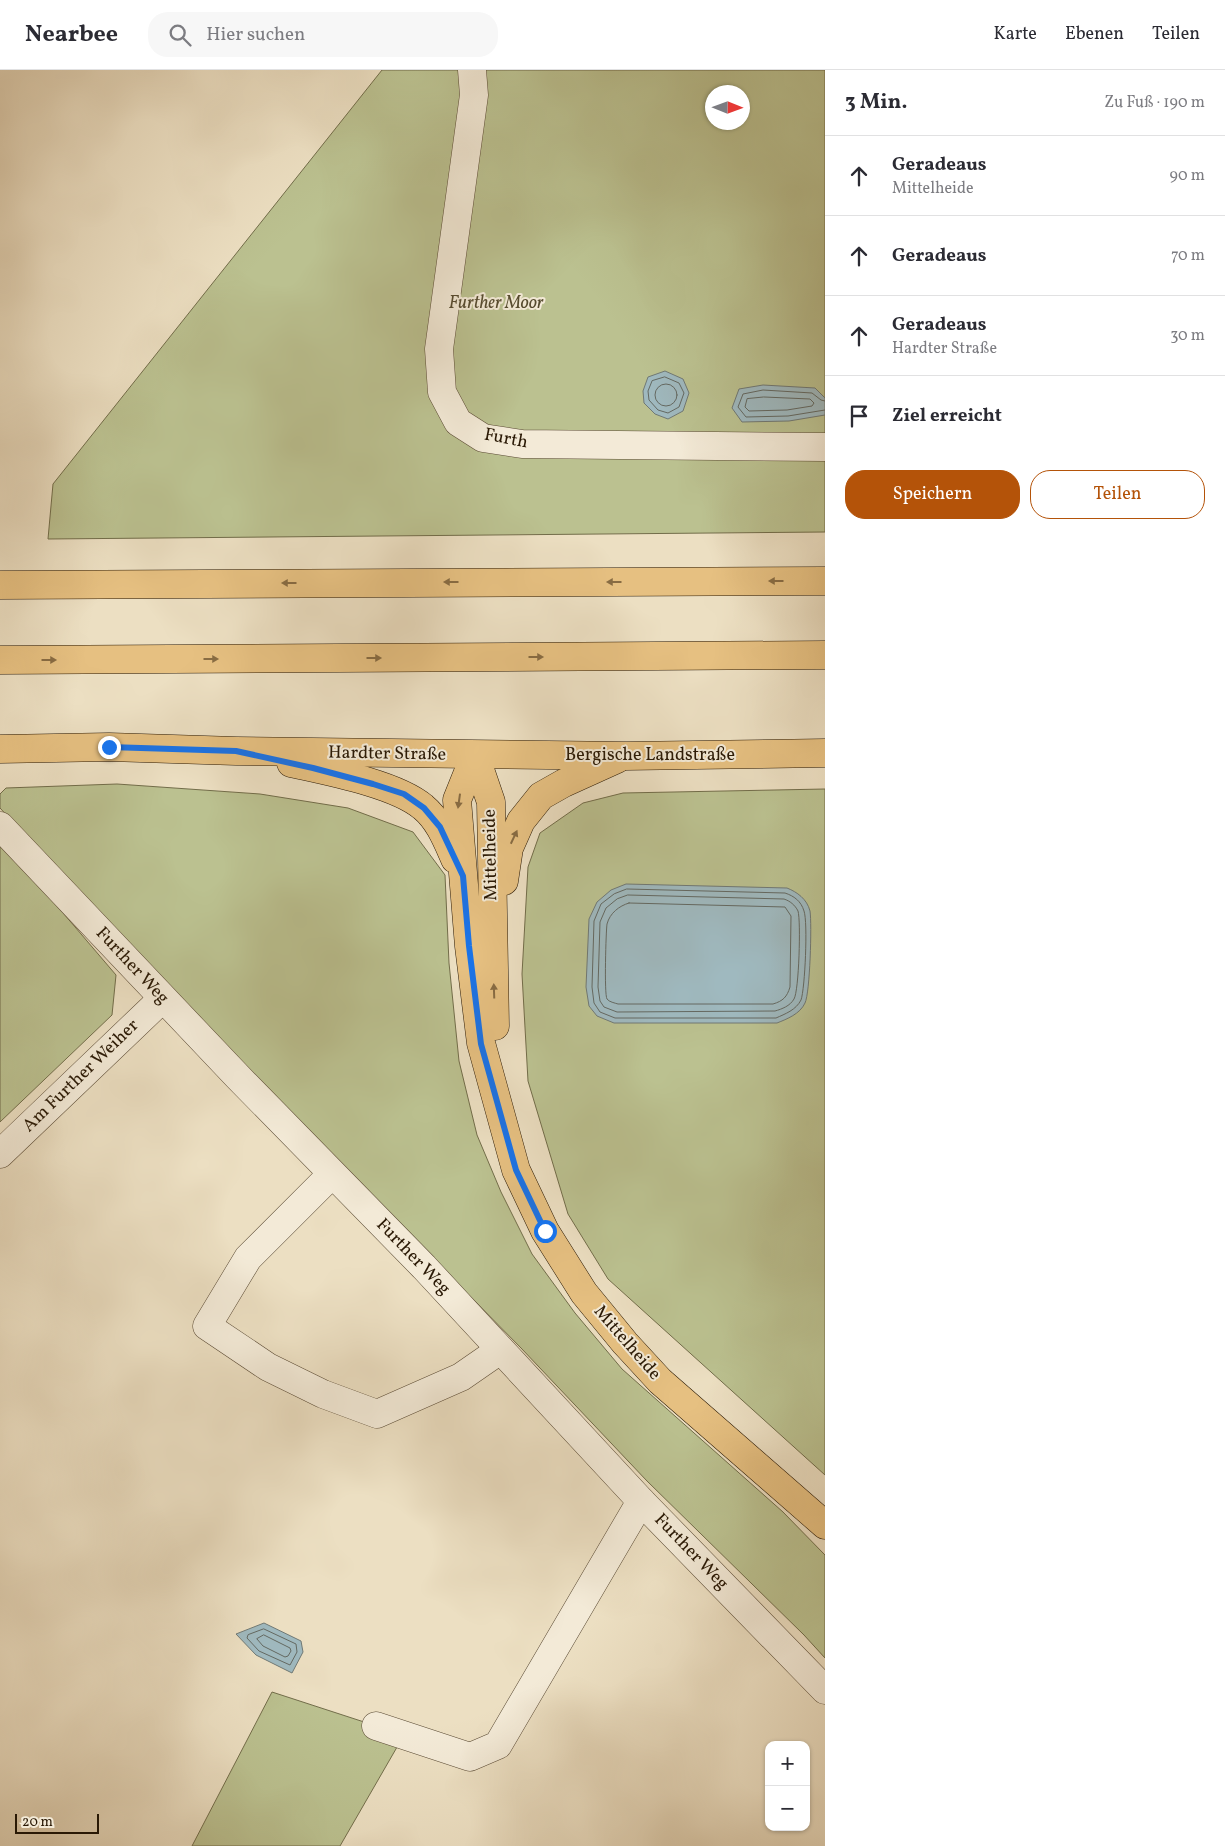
<!DOCTYPE html>
<html lang="de">
<meta charset="utf-8">
<style>
body{margin:0;font-family:Vollkorn,serif;background:#f7f7f7;color:#2b2b33}
.controls{position:absolute;right:15px;bottom:15px;display:grid;overflow:hidden;border-radius:10px;box-shadow:0 1px 4px #0004}
.controls button{width:45px;height:45px;display:grid;place-items:center;padding:0;border:0;border-bottom:1px solid #e1e1e2;background:#fff;color:#2b2b33;font:25px sans-serif}
.compass{position:absolute;left:705px;top:15px;width:45px;height:45px;border-radius:50%;background:#fff;box-shadow:0 1px 4px #0004;rotate:91deg}
.scale{position:absolute;left:15px;bottom:12px;width:84px;box-sizing:border-box;padding-left:5px;border:2px solid #2a1905;border-top:0;font-size:14px;line-height:18px;white-space:nowrap;color:#2a1905;-webkit-text-stroke:4px #f3ead7;paint-order:stroke}
.stop{position:absolute;width:15px;height:15px;margin:-11px;border:4px solid #1a73e8;border-radius:50%;background:#fff}
.stop.end{background:#1a73e8;border-color:#fff;box-shadow:0 1px 5px #0008}
.list{margin:0;padding:0;list-style:none}
h2{display:flex;justify-content:space-between;align-items:center;height:65px;margin:0;padding:0 20px;font-size:21px}
h2 small{font-size:16px;font-weight:400;color:#7c7c81}
.list li{display:grid;grid-template-columns:32px 1fr auto;gap:15px;align-items:center;box-sizing:border-box;height:80px;padding:0 20px;border-top:1px solid #e1e1e2}
.list b{display:block;font-size:19px;white-space:nowrap}
.list p{margin:0;font-size:16px;white-space:nowrap;color:#7c7c81}
.list em{font-size:16px;font-style:normal;color:#7c7c81}
.actions{display:flex;gap:10px;padding:15px 20px}
.actions a{flex:1;padding:11px 0;border:1px solid #b45309;border-radius:20px;text-align:center;font-size:18px;color:#b45309}
.actions .main{background:#b45309;color:#fff}
.icon{flex:none;width:28px;height:28px;fill:none;stroke:currentColor;stroke-width:2;stroke-linecap:round;stroke-linejoin:round}
.map{position:relative;flex:none;width:825px;height:1776px;overflow:hidden}
header{display:flex;align-items:center;gap:30px;box-sizing:border-box;height:70px;padding:0 25px;background:#fff;border-bottom:1px solid #e1e1e2}
header strong{font-size:24px}
nav{display:flex;gap:28px;margin-inline-start:auto;font-size:18px}
.search{width:350px;height:45px;background:#f7f7f7;display:flex;align-items:center;gap:12px;box-sizing:border-box;padding:0 18px;border-radius:20px;color:#7c7c81;font-size:19px}
main{display:flex}
aside{flex:1;background:#fff}
.map>svg:first-child{display:block}
</style>
<header>
<strong>Nearbee</strong>
<div class="search"><svg class="icon" aria-label="search" viewBox="0 0 24 24"><circle cx="10" cy="10" r="6"/><path d="M15 15l6 6"/></svg>Hier suchen</div>
<nav><a>Karte</a><a>Ebenen</a><a>Teilen</a></nav>
</header>
<main>
<div class="map">
<svg width="825" height="1776" viewBox="0 0 825 1776">
<rect width="100%" height="100%" fill="#ecdfc2"/>
<filter id="stains"><feTurbulence type="fractalNoise" baseFrequency=".004" numOctaves="4"/><feColorMatrix values="0 0 0 0 .2 0 0 0 0 .09 0 0 0 0 .02 0 0 0 .5 -.17"/></filter>
<radialGradient id="worn" r=".72"><stop offset=".6" stop-color="#630" stop-opacity="0"/><stop offset="1" stop-color="#630" stop-opacity=".3"/></radialGradient>
<g fill="#bbc190" stroke="#726d4a" fill-rule="evenodd">
<path d="M382 0H825V462L48 469 53 414ZM712 22H742V52H712Z"/>
<path d="M117 714 260 724 348 738 413 762 445 805 449 893 459 991 477 1065 501 1122 532 1184 575 1243 622 1299 783 1442 825 1485V1588L804 1565 647 1411 521 1278 170 921 0 738V724L6 718Z"/>
<path d="M825 719V1405L608 1209 568 1144 528 1011 522 904 528 797 540 763 583 733 623 723Z"/>
<path d="M0 769 116 905 112 945 0 1052Z"/>
<path d="M272 1622 404 1665 340 1776H192Z"/>
</g>
<g fill="#9fb9bf" stroke="#707975">
<path d="M665 301 683 309 689 323 683 341 668 349 655 344 644 333 643 321 648 307Z"/>
<path d="M763 315 815 318 825 328V345L789 351 742 352 732 338 739 319Z"/>
<path d="M626 814 787 818C797 822 807 829 810 841 812 854 810 923 805 933 800 944 787 949 777 953H614L597 946 589 936 586 917 589 849 597 832 611 820Z"/>
<path d="M264 1553 301 1571 303 1582 292 1603 256 1585 236 1564Z"/>
</g>
<g fill="none" stroke-linecap="round" stroke-linejoin="round">
<g stroke="#646962" stroke-width="1">
<path d="M665 307 679 313 684 323 679 337 668 343 658 340 649 330 648 321 652 311Z"/>
<circle cx="666" cy="325" r="11"/>
<path d="M764 327 810 329 814 333 812 336 787 340 749 341 745 337 747 329Z"/>
<path d="M825 331 821 330 812 323 763 320 743 324 738 337 746 347 788 346 825 340"/>
<path d="M627 819 785 823C794 826 801 831 804 841 808 852 805 919 801 930 796 940 785 944 776 948H615L600 942 594 933 592 917 594 851 601 834 614 824Z"/>
<path d="M628 825 784 829C790 831 795 835 798 841 801 851 799 921 794 929 790 936 782 939 775 941L617 942 604 937 600 931 598 917 600 852 606 838 617 829Z"/>
<path d="M629 833 785 837 791 846 790 917C787 927 783 931 773 934H618C615 933 609 932 607 929 604 924 606 861 607 854 610 843 619 836 629 833Z"/>
<path d="M264 1559 296 1574 297 1582 290 1595 259 1581 247 1568 248 1565Z"/>
<path d="M264 1565 290 1578 291 1581 288 1586 285 1587 263 1576 257 1569Z"/>
</g>
<defs>
<g id="minor">
<path d="M472 0 474 25 439 279 442 322 458 352 483 368 522 374 825 377"/>
<path d="M0 756 238 1007 424 1197 641 1431 825 1620"/>
<path d="M0 1084 162 929"/>
<path d="M332 1104 248 1188 207 1256 268 1297 323 1324 377 1344 461 1307 500 1280"/>
<path d="M376 1656 470 1687 498 1675 641 1431"/>
</g>
<g id="major">
<path d="M0 679 109 677 236 681 626 686 825 683"/>
<path d="M475 685 457 730 469 876 481 973 516 1100 545 1161 584 1223 625 1273 660 1311 825 1455"/>
<path d="M475 685 491 732 495 956"/>
<path d="M291 693C327 701 396 714 423 737 439 750 447 771 455 789"/>
<path d="M504 811 509 778 521 751 541 726 564 713 617 689"/>
</g>
<g id="highway">
<path d="M0 515 825 511"/>
<path d="M0 590 825 585"/>
</g>
</defs>
<use href="#minor" stroke="#5a4a34" stroke-width="29"/>
<use href="#major" stroke="#2a1905" stroke-width="29"/>
<use href="#highway" stroke="#2a1905" stroke-width="29"/>
<use href="#minor" stroke="#f3ead7" stroke-width="28"/>
<use href="#major" stroke="#e6c081" stroke-width="28"/>
<use href="#highway" stroke="#e6c081" stroke-width="28"/>
</g>
<defs><path id="oneway-solid" d="M-6-.8H1V-3.2L6.5 0L1 3.2V.8H-6Z" transform="scale(1.25)"/></defs>
<g fill="#886c43">
<use href="#oneway-solid" transform="translate(776 511) rotate(180)"/>
<use href="#oneway-solid" transform="translate(451 512) rotate(180)"/>
<use href="#oneway-solid" transform="translate(614 512) rotate(180)"/>
<use href="#oneway-solid" transform="translate(289 513) rotate(180)"/>
<use href="#oneway-solid" transform="translate(536 587)"/>
<use href="#oneway-solid" transform="translate(374 588)"/>
<use href="#oneway-solid" transform="translate(211 589)"/>
<use href="#oneway-solid" transform="translate(49 590)"/>
<use href="#oneway-solid" transform="translate(459 731) rotate(98)"/>
<use href="#oneway-solid" transform="translate(514 767) rotate(-65)"/>
<use href="#oneway-solid" transform="translate(494 921) rotate(-92)"/>
</g>
<g fill="none" stroke-linecap="round" stroke-linejoin="round">
<path stroke="#1a73e8" stroke-width="6" d="M109 677 236 681 313 698 373 714 404 724 424 738 440 757 463 806 469 876 481 974 516 1100 545 1161"/>
</g>
<g text-anchor="middle" dominant-baseline="central" stroke-width="4" stroke-linejoin="round" paint-order="stroke">
<g font-size="18" font-style="italic" fill="#564b2f" stroke="#f3ead7">
<text x="496" y="233">Further Moor</text>
</g>
<g font-size="18" fill="#2a1905" stroke="#f3ead7">
<text transform="translate(506 369) rotate(11)">Furth</text>
<text transform="translate(387 684) rotate(1)">Hardter Straße</text>
<text x="650" y="685">Bergische Landstraße</text>
<text transform="translate(491 785) rotate(-91)">Mittelheide</text>
<text transform="translate(132 896) rotate(47)">Further Weg</text>
<text transform="translate(81 1006) rotate(-44)">Am Further Weiher</text>
<text transform="translate(413 1187) rotate(46)">Further Weg</text>
<text transform="translate(627 1273) rotate(49)">Mittelheide</text>
<text transform="translate(691 1482) rotate(46)">Further Weg</text>
</g>
</g>
<rect width="100%" height="100%" filter="url(#stains)"/>
<rect width="100%" height="100%" fill="url(#worn)"/>
</svg>
<div class="controls">
<button>+</button>
<button>−</button>
</div>
<svg class="compass" viewBox="-18 -18 36 36"><path d="M0-13l5 13h-10z" fill="#e53935"/><path d="M0 13l5-13h-10z" fill="#7c7c81"/></svg>
<div class="scale">20 m</div>
<div class="stop" style="left:545px;top:1161px"></div>
<div class="stop end" style="left:109px;top:677px"></div>
</div>
<aside>
<h2>3 Min.<small>Zu Fuß · 190 m</small></h2>
<ul class="list">
<li><svg class="icon" aria-label="ahead" viewBox="0 0 24 24"><path d="M12 20V5M6 11l6-6 6 6"/></svg><div><b>Geradeaus</b><p>Mittelheide</p></div><em>90 m</em></li>
<li><svg class="icon" aria-label="ahead" viewBox="0 0 24 24"><path d="M12 20V5M6 11l6-6 6 6"/></svg><div><b>Geradeaus</b></div><em>70 m</em></li>
<li><svg class="icon" aria-label="ahead" viewBox="0 0 24 24"><path d="M12 20V5M6 11l6-6 6 6"/></svg><div><b>Geradeaus</b><p>Hardter Straße</p></div><em>30 m</em></li>
<li><svg class="icon" aria-label="arrive" viewBox="0 0 24 24"><path d="M6 21V4h12l-3 4 3 4H6"/></svg><div><b>Ziel erreicht</b></div></li>
</ul>
<div class="actions"><a class="main">Speichern</a><a>Teilen</a></div>
</aside>
</main>
